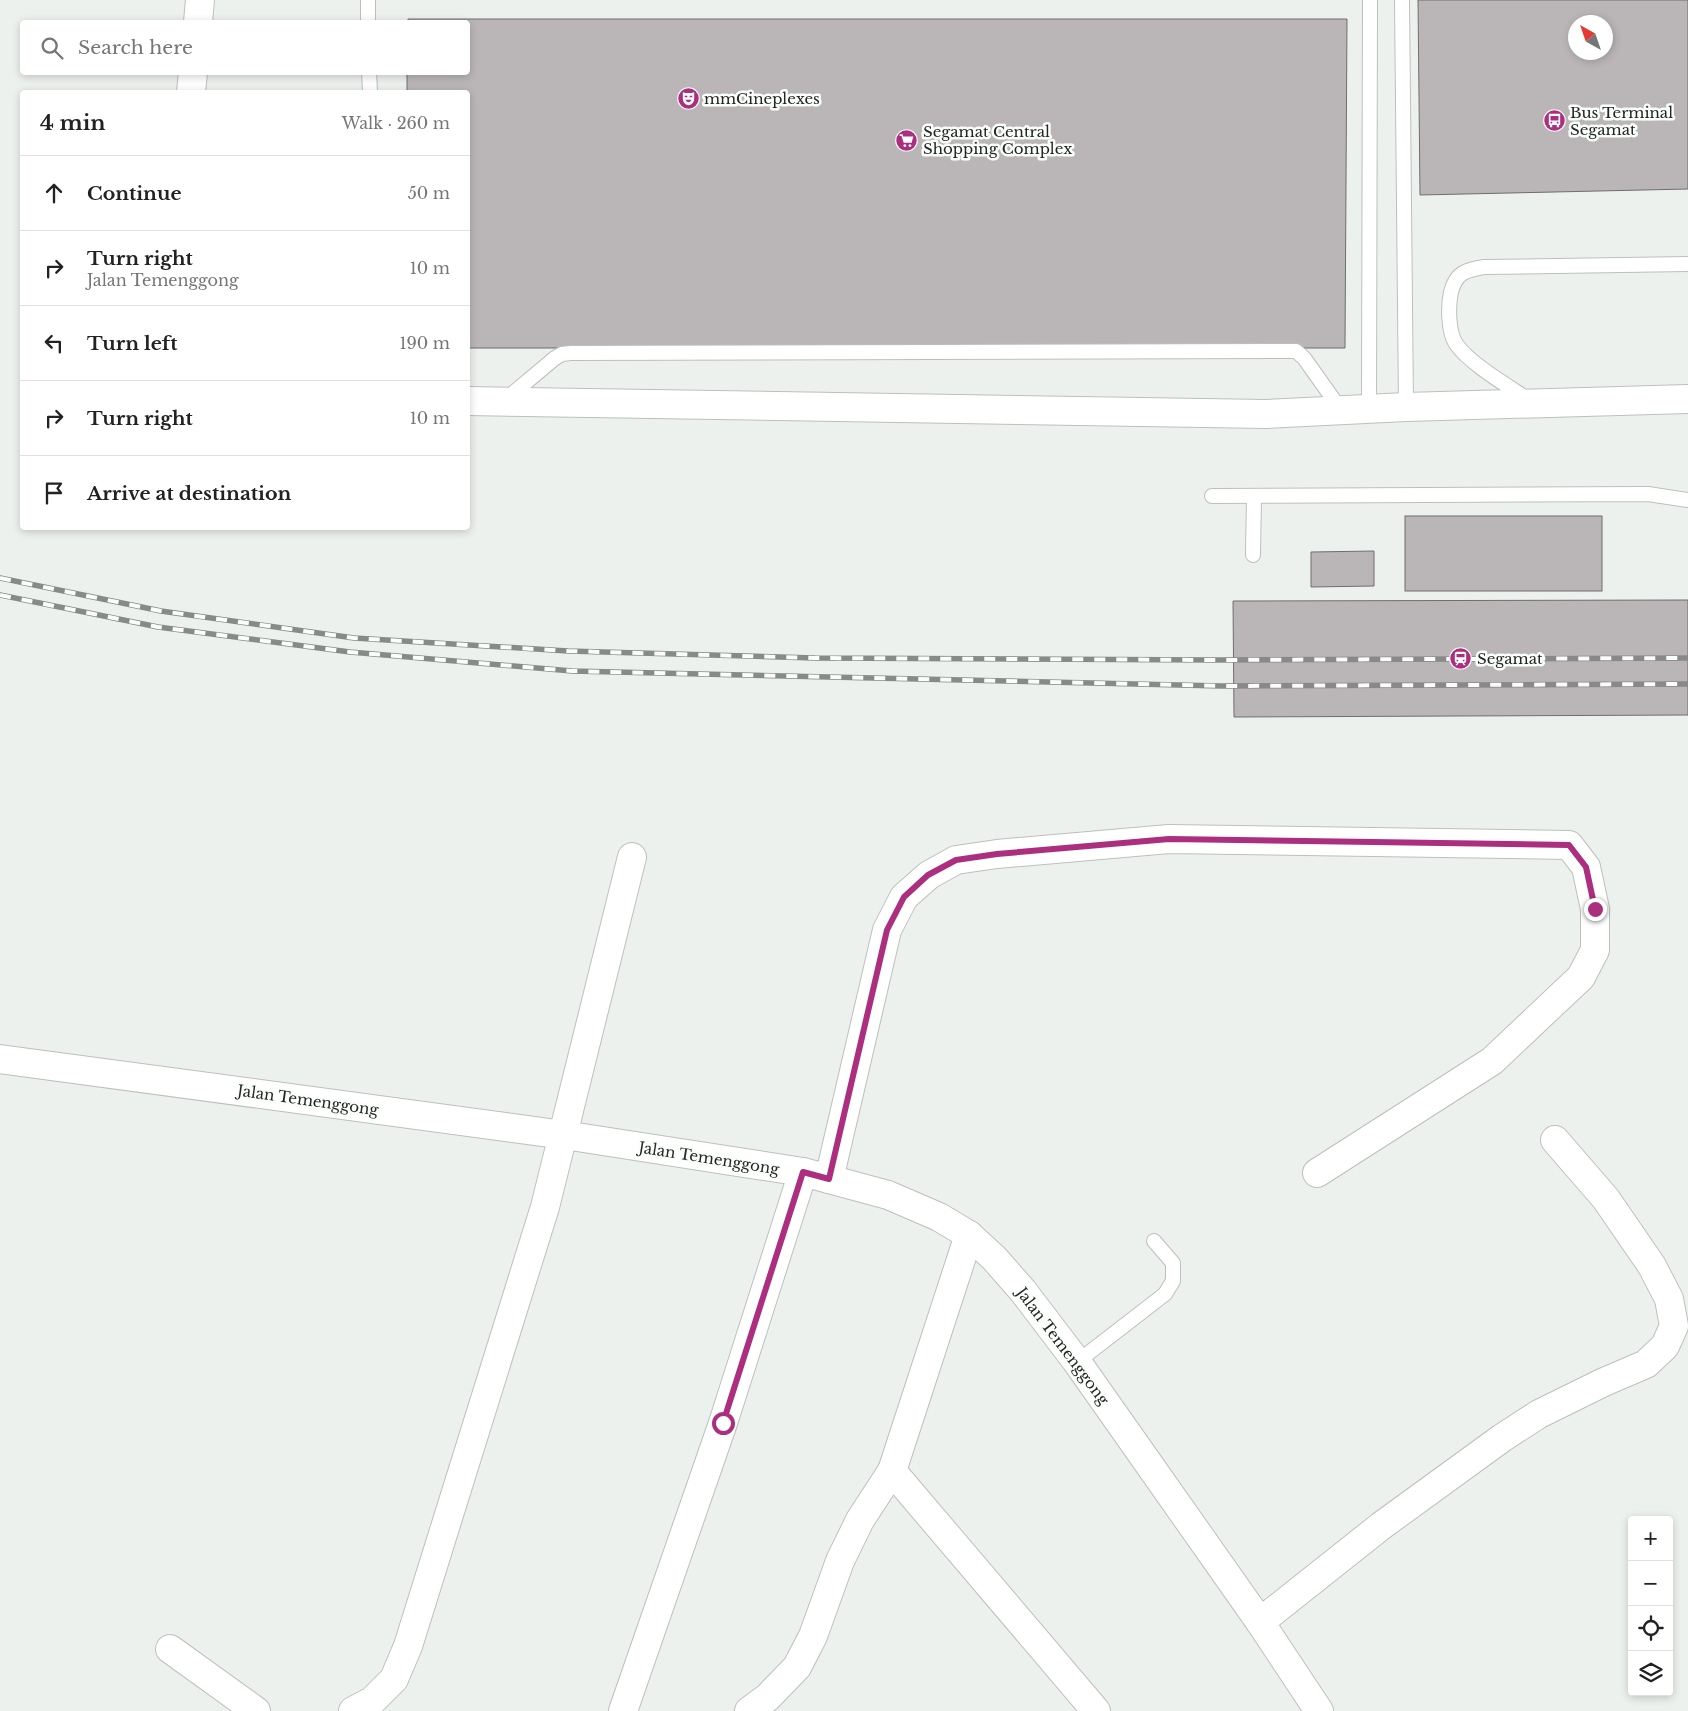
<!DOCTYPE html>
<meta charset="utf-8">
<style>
body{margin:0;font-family:"Libre Baskerville",serif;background:#f6f6f6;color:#222}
.controls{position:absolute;right:15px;bottom:15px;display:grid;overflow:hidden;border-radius:5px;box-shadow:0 2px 8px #0003}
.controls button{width:45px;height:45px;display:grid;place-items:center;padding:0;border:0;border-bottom:1px solid #e0e0e0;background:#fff;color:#222;font:25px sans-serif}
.compass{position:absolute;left:1568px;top:15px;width:45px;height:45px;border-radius:50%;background:#fff;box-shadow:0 2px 8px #0003;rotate:320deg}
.stop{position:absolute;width:15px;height:15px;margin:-11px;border:4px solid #ac2e7f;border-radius:50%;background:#fff}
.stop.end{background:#ac2e7f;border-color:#fff;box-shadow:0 1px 5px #0008}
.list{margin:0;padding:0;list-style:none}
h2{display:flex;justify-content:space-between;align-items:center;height:65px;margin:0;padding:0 20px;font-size:21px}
h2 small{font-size:16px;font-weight:400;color:#767676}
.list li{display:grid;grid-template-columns:32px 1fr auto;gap:15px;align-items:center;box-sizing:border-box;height:75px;padding:0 20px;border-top:1px solid #e0e0e0}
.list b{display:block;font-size:19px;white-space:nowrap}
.list p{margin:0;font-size:16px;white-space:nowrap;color:#767676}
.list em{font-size:16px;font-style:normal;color:#767676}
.icon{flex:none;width:28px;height:28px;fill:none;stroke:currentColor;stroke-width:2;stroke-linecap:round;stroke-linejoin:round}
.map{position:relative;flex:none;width:1688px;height:1711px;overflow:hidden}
.search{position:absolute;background:#fff;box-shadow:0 2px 8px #0003;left:20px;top:20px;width:450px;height:55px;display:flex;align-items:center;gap:12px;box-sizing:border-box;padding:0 18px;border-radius:5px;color:#767676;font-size:19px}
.panel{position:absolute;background:#fff;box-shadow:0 2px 8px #0003;left:20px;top:90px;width:450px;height:440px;border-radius:5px}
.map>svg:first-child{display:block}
</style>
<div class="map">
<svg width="1688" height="1711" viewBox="0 0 1688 1711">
<rect width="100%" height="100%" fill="#edf1ee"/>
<g fill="#bab6b8" stroke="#706d6f" fill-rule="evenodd">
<path d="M1418 0H1688V189L1420 195ZM1576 22H1606V52H1576Z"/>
<path d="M408 19H1347L1345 348H468V92H407V72H468V22H408Z"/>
<rect x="1405" y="516" width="197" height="75"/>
<path d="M1374 551V586L1311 587V552Z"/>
<path d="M1688 600V715L1234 717 1233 601Z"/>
</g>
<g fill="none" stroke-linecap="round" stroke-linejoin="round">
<defs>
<g id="lane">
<path d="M368 0V22"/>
<path d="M1402 0 1406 407"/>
<path d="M369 72 370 92"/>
<path d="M505 400 555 358 562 354 571 353 1296 351 1304 358 1341 410"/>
<path d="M1529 400C1508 386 1470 364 1456 344 1448 332 1448 306 1451 292 1456 273 1465 270 1484 267L1688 264"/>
<path d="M1369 409 1370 0"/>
<path d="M1212 496 1648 494 1688 500"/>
<path d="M1253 555 1254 496"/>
<path d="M1077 1362 1165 1294 1173 1281V1263L1154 1241"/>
</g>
<g id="street">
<path d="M198 22 200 0"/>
<path d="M191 92 193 72"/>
<path d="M468 401 1266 414 1406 407 1688 399"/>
<path d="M829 1179 887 930 904 897 929 875 956 860 997 854 1169 839 1569 845 1586 867 1595 909V950L1581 977 1492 1061 1317 1173"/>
<path d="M892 1471 1096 1711"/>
<path d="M1260 1622 1381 1526 1502 1438 1539 1414 1604 1382 1646 1364 1665 1346 1674 1326 1669 1299 1652 1266 1606 1199 1555 1140"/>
<path d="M170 1649 256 1711"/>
<path d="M353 1711 372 1701 394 1679 408 1646 545 1207 632 857"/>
<path d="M623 1711 723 1423 803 1172"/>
<path d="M749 1711 768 1697 797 1667 813 1636 840 1561 860 1520 892 1471 969 1235"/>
</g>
<path id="secondary" d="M0 1059 564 1135 803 1172 888 1195 939 1217 969 1235 994 1258 1023 1291 1077 1362 1260 1622 1319 1711"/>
</defs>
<use href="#lane" stroke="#bcc0bd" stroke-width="16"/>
<use href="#street" stroke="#bcc0bd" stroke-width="30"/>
<use href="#secondary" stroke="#bcc0bd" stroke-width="30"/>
<use href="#lane" stroke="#fff" stroke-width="14"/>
<use href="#street" stroke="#fff" stroke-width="28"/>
<use href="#secondary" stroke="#fff" stroke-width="28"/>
<defs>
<g id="rail">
<path d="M0 578 161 611 354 638 568 651 815 658 1214 660 1688 658"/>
<path d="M0 595 158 627 350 652 572 671 1222 686 1688 684"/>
</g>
</defs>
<use href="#rail" stroke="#878a88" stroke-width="5.5"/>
<use href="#rail" stroke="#fafefb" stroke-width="4" stroke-dasharray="11" stroke-linecap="butt"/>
</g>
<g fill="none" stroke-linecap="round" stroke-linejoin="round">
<path stroke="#ac2e7f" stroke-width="6" d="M723 1423 803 1172 829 1179 887 930 904 897 928 875 956 860 997 854 1169 839 1569 845 1586 867 1595 909"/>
</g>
<defs>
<symbol id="theatre-disc" viewBox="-11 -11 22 22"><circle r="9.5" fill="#ac2e7f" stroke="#fafefb"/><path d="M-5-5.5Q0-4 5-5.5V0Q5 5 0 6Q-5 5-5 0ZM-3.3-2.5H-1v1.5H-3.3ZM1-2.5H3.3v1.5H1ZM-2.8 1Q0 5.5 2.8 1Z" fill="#fff"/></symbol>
<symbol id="bus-disc" viewBox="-11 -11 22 22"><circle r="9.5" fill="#ac2e7f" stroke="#fafefb"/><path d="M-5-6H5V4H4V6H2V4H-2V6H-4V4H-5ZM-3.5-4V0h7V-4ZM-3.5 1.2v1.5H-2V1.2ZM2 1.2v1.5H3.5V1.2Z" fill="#fff"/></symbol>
<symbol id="supermarket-disc" viewBox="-11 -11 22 22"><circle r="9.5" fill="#ac2e7f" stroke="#fafefb"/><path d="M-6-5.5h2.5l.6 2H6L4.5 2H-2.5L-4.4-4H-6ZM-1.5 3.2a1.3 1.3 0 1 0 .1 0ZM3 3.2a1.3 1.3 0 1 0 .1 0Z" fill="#fff"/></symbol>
<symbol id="station-disc" viewBox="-11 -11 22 22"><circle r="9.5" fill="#ac2e7f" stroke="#fafefb"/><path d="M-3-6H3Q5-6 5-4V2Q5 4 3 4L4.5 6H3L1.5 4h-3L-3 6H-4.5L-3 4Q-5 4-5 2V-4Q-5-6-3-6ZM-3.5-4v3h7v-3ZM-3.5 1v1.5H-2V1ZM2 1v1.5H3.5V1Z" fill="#fff"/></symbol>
</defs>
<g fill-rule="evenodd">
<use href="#theatre-disc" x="676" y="86" width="25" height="25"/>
<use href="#bus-disc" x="1542" y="108" width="25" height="25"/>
<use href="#supermarket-disc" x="894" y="128" width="25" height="25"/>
<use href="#station-disc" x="1448" y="646" width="25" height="25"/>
</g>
<g text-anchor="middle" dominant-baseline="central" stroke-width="5" stroke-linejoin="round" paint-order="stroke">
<g font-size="15" fill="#242524" stroke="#fafefb" text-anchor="start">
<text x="704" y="98">mmCineplexes</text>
<text x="1570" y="112">Bus Terminal<tspan x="1570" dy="17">Segamat</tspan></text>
<text x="923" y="131">Segamat Central<tspan x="923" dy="17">Shopping Complex</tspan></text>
<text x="1477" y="658">Segamat</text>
</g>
<g font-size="15" fill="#242524" stroke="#fafefb">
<text transform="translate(308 1100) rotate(8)">Jalan Temenggong</text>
<text transform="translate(709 1158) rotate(9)">Jalan Temenggong</text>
<text transform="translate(1063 1346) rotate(53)">Jalan Temenggong</text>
</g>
</g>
</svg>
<div class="controls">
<button>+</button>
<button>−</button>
<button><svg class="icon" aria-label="locate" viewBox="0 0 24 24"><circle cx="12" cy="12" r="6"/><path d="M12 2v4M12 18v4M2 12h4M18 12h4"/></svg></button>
<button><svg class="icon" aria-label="layers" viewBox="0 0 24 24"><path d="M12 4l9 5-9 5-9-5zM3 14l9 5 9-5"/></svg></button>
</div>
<svg class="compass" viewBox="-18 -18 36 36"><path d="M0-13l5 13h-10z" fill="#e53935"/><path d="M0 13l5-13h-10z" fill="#767676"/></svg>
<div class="stop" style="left:723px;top:1423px"></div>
<div class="stop end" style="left:1595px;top:909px"></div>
<div class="search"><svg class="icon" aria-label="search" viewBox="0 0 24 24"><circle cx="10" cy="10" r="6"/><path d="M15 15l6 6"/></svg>Search here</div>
<section class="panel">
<h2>4 min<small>Walk · 260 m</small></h2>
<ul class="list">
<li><svg class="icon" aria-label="ahead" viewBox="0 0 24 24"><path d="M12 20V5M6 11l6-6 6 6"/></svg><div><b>Continue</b></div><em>50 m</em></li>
<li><svg class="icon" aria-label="right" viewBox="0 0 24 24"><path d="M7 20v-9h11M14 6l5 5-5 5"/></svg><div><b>Turn right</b><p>Jalan Temenggong</p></div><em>10 m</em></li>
<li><svg class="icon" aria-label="left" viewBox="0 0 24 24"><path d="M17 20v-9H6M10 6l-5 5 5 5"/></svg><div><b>Turn left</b></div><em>190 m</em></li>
<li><svg class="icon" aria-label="right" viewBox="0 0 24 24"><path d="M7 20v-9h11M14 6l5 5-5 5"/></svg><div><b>Turn right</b></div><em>10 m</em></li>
<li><svg class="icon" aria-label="arrive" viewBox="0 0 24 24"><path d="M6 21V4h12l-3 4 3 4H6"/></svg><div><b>Arrive at destination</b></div></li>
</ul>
</section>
</div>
